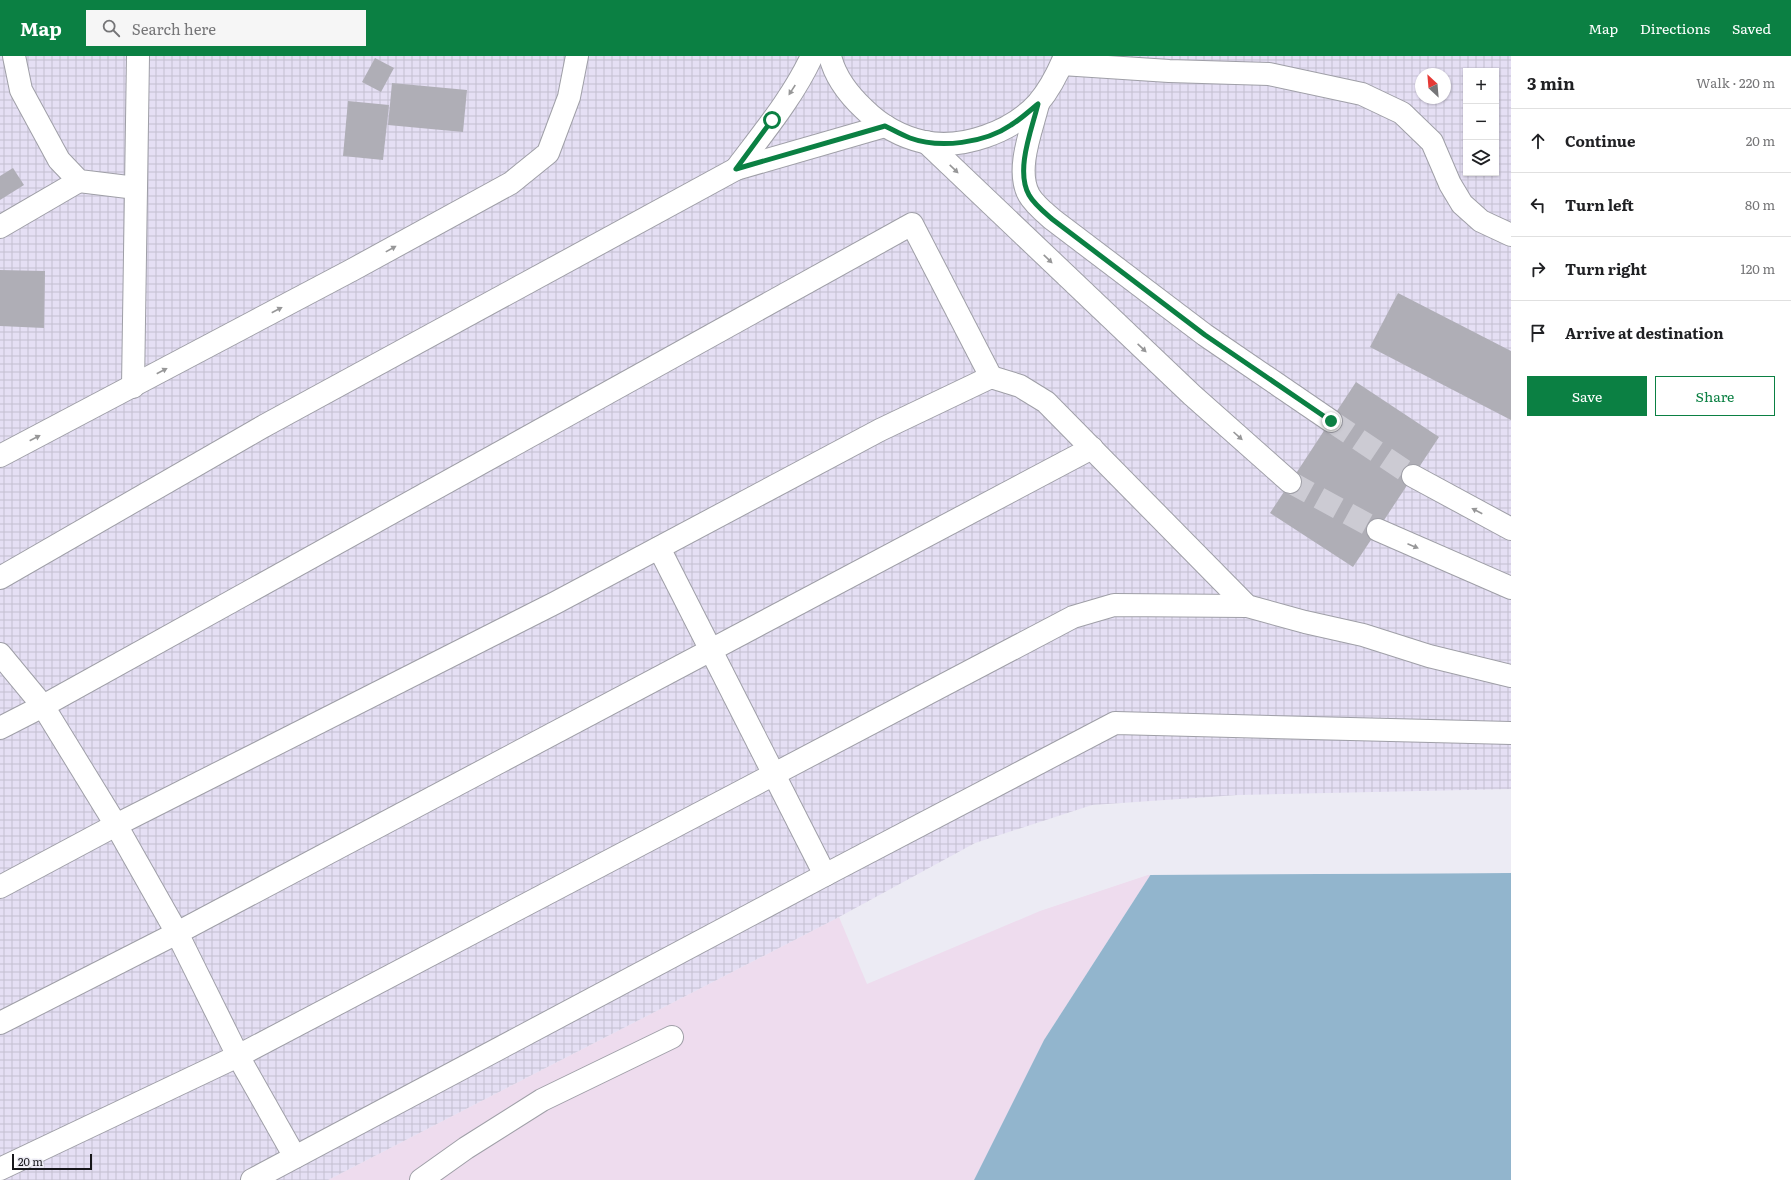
<!DOCTYPE html>
<meta charset="utf-8">
<style>
body{margin:0;font-family:Literata,serif;background:#f6f6f6;color:#202124}
.controls{position:absolute;right:12px;top:12px;display:grid;overflow:hidden;border-radius:0px;box-shadow:0 1px 3px #0004}
.controls button{width:36px;height:36px;display:grid;place-items:center;padding:0;border:0;border-bottom:1px solid #e0e0e0;background:#fff;color:#202124;font:20px sans-serif}
.compass{position:absolute;left:1415px;top:12px;width:36px;height:36px;border-radius:50%;background:#fff;box-shadow:0 1px 3px #0004;rotate:334deg}
.scale{position:absolute;left:12px;bottom:10px;width:80px;box-sizing:border-box;padding-left:4px;border:2px solid #17171a;border-top:0;font-size:11px;line-height:14px;white-space:nowrap;color:#17171a;-webkit-text-stroke:3px #ecebf4;paint-order:stroke}
.stop{position:absolute;width:12px;height:12px;margin:-9px;border:3px solid #0b8043;border-radius:50%;background:#fff}
.stop.end{background:#0b8043;border-color:#fff;box-shadow:0 1px 4px #0008}
.list{margin:0;padding:0;list-style:none}
h2{display:flex;justify-content:space-between;align-items:center;height:52px;margin:0;padding:0 16px;font-size:17px}
h2 small{font-size:13px;font-weight:400;color:#757577}
.list li{display:grid;grid-template-columns:26px 1fr auto;gap:12px;align-items:center;box-sizing:border-box;height:64px;padding:0 16px;border-top:1px solid #e0e0e0}
.list b{display:block;font-size:15px;white-space:nowrap}
.list em{font-size:13px;font-style:normal;color:#757577}
.actions{display:flex;gap:8px;padding:12px 16px}
.actions a{flex:1;padding:9px 0;border:1px solid #0b8043;border-radius:0px;text-align:center;font-size:14px;color:#0b8043}
.actions .main{background:#0b8043;color:#fff}
.icon{flex:none;width:22px;height:22px;fill:none;stroke:currentColor;stroke-width:2;stroke-linecap:round;stroke-linejoin:round}
.map{position:relative;flex:none;width:1511px;height:1124px;overflow:hidden}
header{display:flex;align-items:center;gap:24px;box-sizing:border-box;height:56px;padding:0 20px;background:#0b8043;color:#fff}
header strong{font-size:19px}
nav{display:flex;gap:22px;margin-inline-start:auto;font-size:14px}
.search{width:280px;height:36px;background:#f6f6f6;display:flex;align-items:center;gap:10px;box-sizing:border-box;padding:0 14px;border-radius:0px;color:#757577;font-size:15px}
main{display:flex}
aside{flex:1;background:#fff}
.map>svg:first-child{display:block}
</style>
<header>
<strong>Map</strong>
<div class="search"><svg class="icon" aria-label="search" viewBox="0 0 24 24"><circle cx="10" cy="10" r="6"/><path d="M15 15l6 6"/></svg>Search here</div>
<nav><a>Map</a><a>Directions</a><a>Saved</a></nav>
</header>
<main>
<div class="map">
<svg width="1511" height="1124" viewBox="0 0 1511 1124">
<defs>
<pattern id="industrial-grid" width="8" height="8" patternUnits="userSpaceOnUse"><rect width="8" height="8" fill="#e5dff4"/><path d="M0 4h8M4 0v8" fill="none" stroke="#c4bfd1"/></pattern>
</defs>
<rect width="100%" height="100%" fill="#ecebf4"/>
<path fill="#eedcee" d="M1151 818 1044 984 974 1124H328L839 861 867 928 1040 855Z"/>
<path fill="url(#industrial-grid)" fill-rule="evenodd" d="M0 0H1511V733L1238 739 1092 749 975 787 839 861 328 1124H0ZM1466 15H1496V117H1466ZM1421 18H1445V42H1421Z"/>
<path fill="#92b5cd" d="M1511 817V1124H974L1044 984 1151 818Z"/>
<path fill="#ecebf4" d="M1511 815V817L1148 819 1151 816Z"/>
<g fill="#afaeb6">
<path d="M375 2 394 12 381 36 362 26Z"/>
<path d="M392 27 467 34 463 76 388 69Z"/>
<path d="M348 45 389 49 383 104 343 100Z"/>
<path d="M13 112 24 129 0 144V120Z"/>
<path d="M0 214 45 215 44 272 0 270Z"/>
<path d="M1398 237 1511 295V364L1370 291Z"/>
<path d="M1356 326 1439 381 1353 511 1270 457Z"/>
</g>
<g fill="none" stroke-linecap="round" stroke-linejoin="round">
<g stroke="#cccbd3" stroke-width="22" stroke-dasharray="22 11" stroke-linecap="butt">
<path d="M1331 365 1413 420"/>
<path d="M1290 426 1378 474"/>
</g>
<defs>
<g id="minor">
<path d="M14 0 21 34 59 104 79 125 136 132"/>
<path d="M830 0C835 21 849 39 864 53 880 69 902 81 924 86 962 94 1012 76 1038 47 1050 33 1058 17 1065 0"/>
<path d="M1062 8 1169 15 1269 18 1362 38 1402 57 1432 86 1450 128 1462 148 1481 165 1511 179"/>
<path d="M1038 48C1032 73 1015 114 1029 139 1034 148 1044 156 1052 163L1205 279 1331 365"/>
<path d="M926 86 1192 339 1290 426"/>
<path d="M736 113C763 77 793 41 812 0"/>
<path d="M0 171 79 125"/>
<path d="M133 331 138 0"/>
<path d="M1413 420 1511 473"/>
<path d="M1378 474 1511 532"/>
<path d="M659 492 825 819"/>
<path d="M0 522 264 370 736 113 885 70"/>
<path d="M0 598 43 650 116 769 177 877 238 1000 295 1101"/>
<path d="M0 672 43 650 912 168 991 321"/>
<path d="M0 831 116 769 555 547 880 374 991 321 1020 330 1046 346 1247 550 1305 566 1363 579 1429 600 1511 620"/>
<path d="M0 967 177 877 1092 392"/>
<path d="M0 1113 238 1000 1073 561 1114 549 1247 550"/>
<path d="M252 1124 825 819 1115 667 1511 677"/>
<path d="M421 1124 466 1092 542 1044 672 981"/>
</g>
<path id="major" d="M0 400 352 214 511 127 548 97 569 41 577 0"/>
</defs>
<use href="#minor" stroke="#9f9fa7" stroke-width="24"/>
<use href="#major" stroke="#9f9fa7" stroke-width="24"/>
<use href="#minor" stroke="#fff" stroke-width="22"/>
<use href="#major" stroke="#fff" stroke-width="22"/>
</g>
<defs><path id="oneway-solid" d="M-6-.8H1V-3.2L6.5 0L1 3.2V.8H-6Z"/></defs>
<g fill="#979798">
<use href="#oneway-solid" transform="translate(792 34) rotate(123)"/>
<use href="#oneway-solid" transform="translate(954 113) rotate(44)"/>
<use href="#oneway-solid" transform="translate(391 193) rotate(-29)"/>
<use href="#oneway-solid" transform="translate(1048 203) rotate(44)"/>
<use href="#oneway-solid" transform="translate(277 254) rotate(-28)"/>
<use href="#oneway-solid" transform="translate(1142 292) rotate(43)"/>
<use href="#oneway-solid" transform="translate(162 315) rotate(-28)"/>
<use href="#oneway-solid" transform="translate(1238 380) rotate(42)"/>
<use href="#oneway-solid" transform="translate(35 382) rotate(-27)"/>
<use href="#oneway-solid" transform="translate(1477 455) rotate(-152)"/>
<use href="#oneway-solid" transform="translate(1413 490) rotate(23)"/>
</g>
<g fill="none" stroke-linecap="round" stroke-linejoin="round">
<path stroke="#0b8043" stroke-width="5" d="M772 64 736 113 885 70C893 74 902 79 910 82 940 93 985 87 1011 69 1021 63 1029 55 1038 48 1032 73 1015 114 1029 139 1034 148 1044 156 1052 163L1205 279 1331 365"/>
</g>
</svg>
<div class="controls">
<button>+</button>
<button>−</button>
<button><svg class="icon" aria-label="layers" viewBox="0 0 24 24"><path d="M12 4l9 5-9 5-9-5zM3 14l9 5 9-5"/></svg></button>
</div>
<svg class="compass" viewBox="-18 -18 36 36"><path d="M0-13l5 13h-10z" fill="#e53935"/><path d="M0 13l5-13h-10z" fill="#757577"/></svg>
<div class="scale">20 m</div>
<div class="stop" style="left:772px;top:64px"></div>
<div class="stop end" style="left:1331px;top:365px"></div>
</div>
<aside>
<h2>3 min<small>Walk · 220 m</small></h2>
<ul class="list">
<li><svg class="icon" aria-label="ahead" viewBox="0 0 24 24"><path d="M12 20V5M6 11l6-6 6 6"/></svg><div><b>Continue</b></div><em>20 m</em></li>
<li><svg class="icon" aria-label="left" viewBox="0 0 24 24"><path d="M17 20v-9H6M10 6l-5 5 5 5"/></svg><div><b>Turn left</b></div><em>80 m</em></li>
<li><svg class="icon" aria-label="right" viewBox="0 0 24 24"><path d="M7 20v-9h11M14 6l5 5-5 5"/></svg><div><b>Turn right</b></div><em>120 m</em></li>
<li><svg class="icon" aria-label="arrive" viewBox="0 0 24 24"><path d="M6 21V4h12l-3 4 3 4H6"/></svg><div><b>Arrive at destination</b></div></li>
</ul>
<div class="actions"><a class="main">Save</a><a>Share</a></div>
</aside>
</main>
